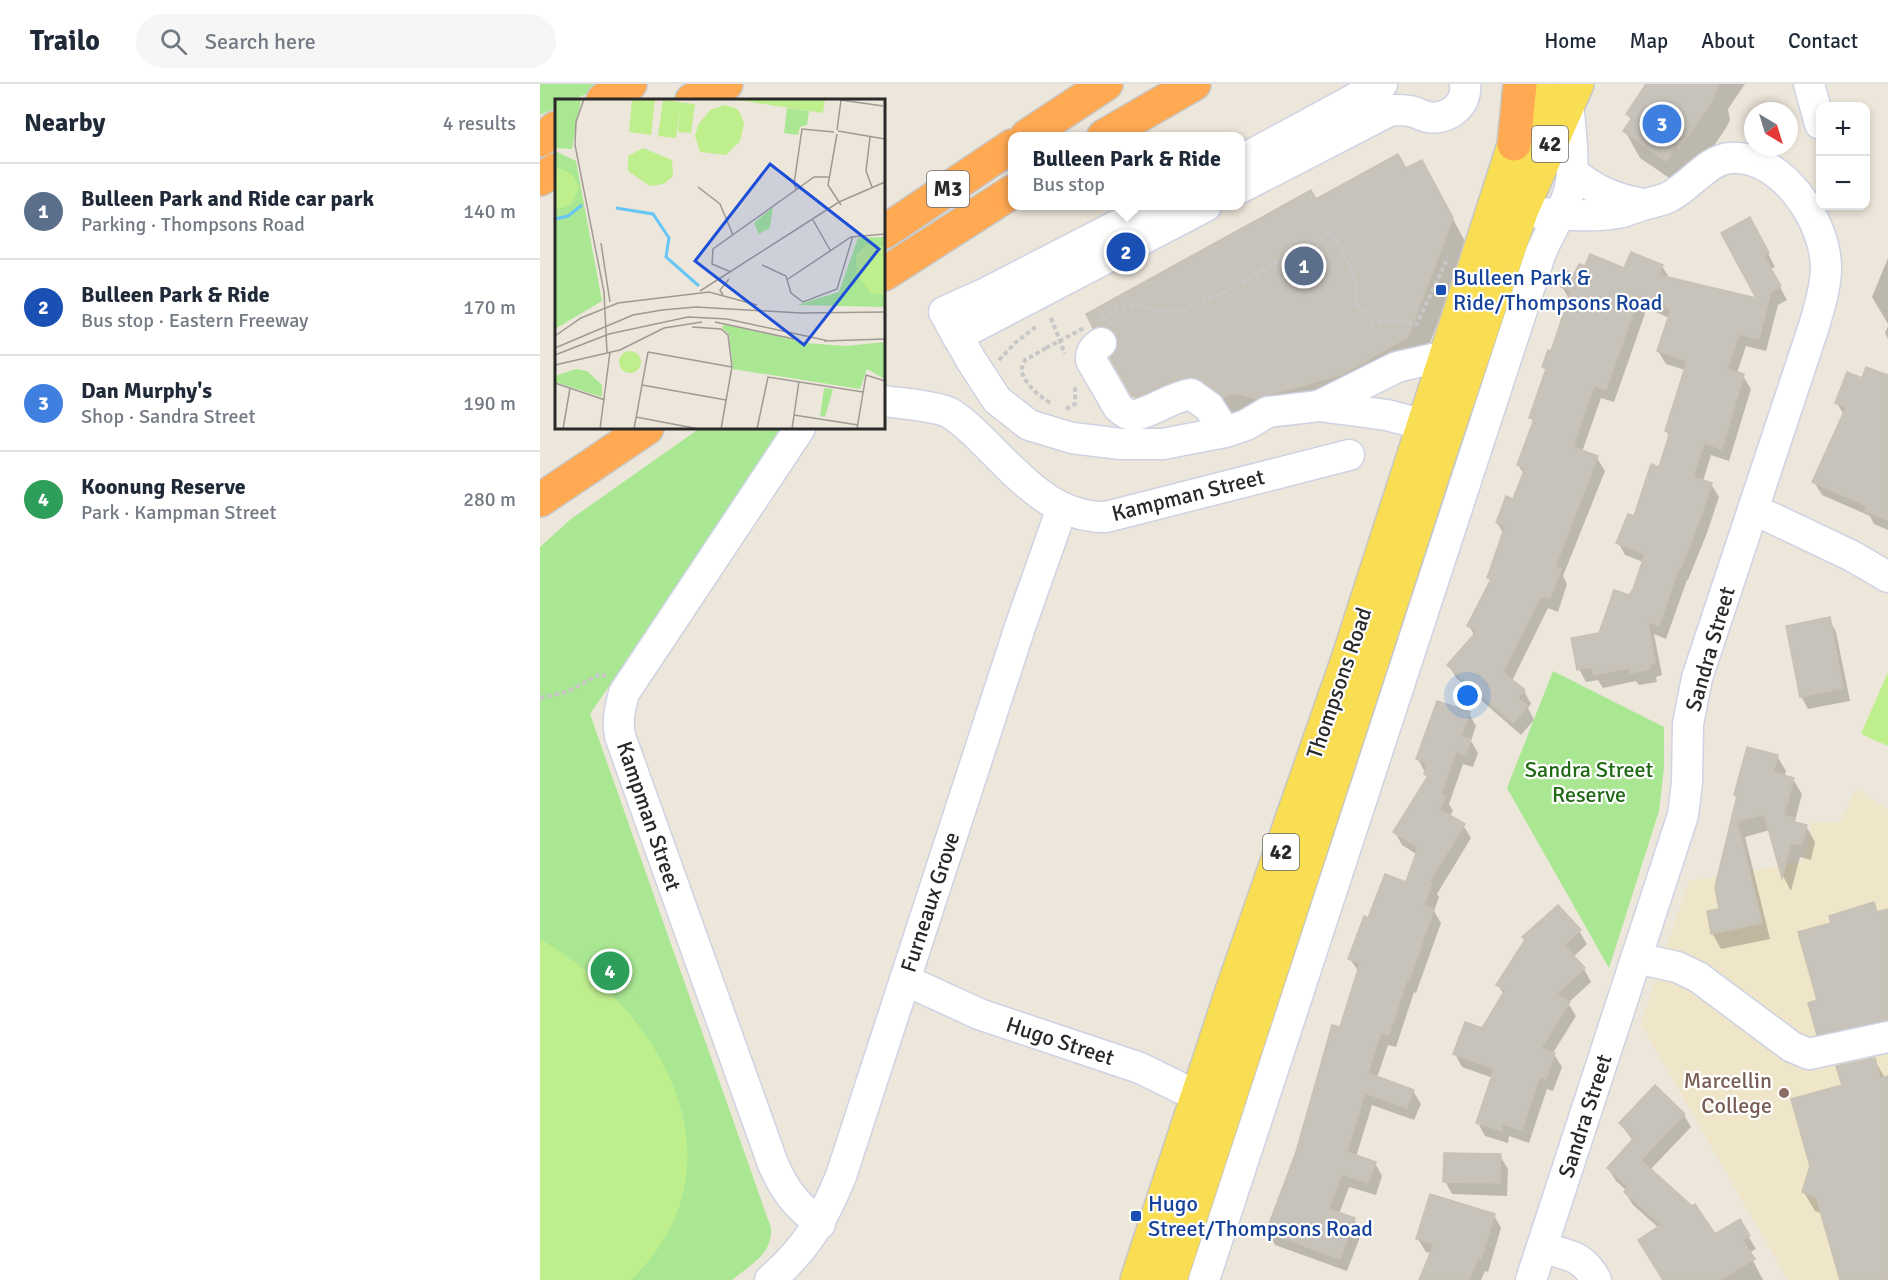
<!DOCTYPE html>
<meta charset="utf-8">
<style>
body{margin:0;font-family:Signika,sans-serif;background:#f6f6f7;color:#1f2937}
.controls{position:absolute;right:18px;top:18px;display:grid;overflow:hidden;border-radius:12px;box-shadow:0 3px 9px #0003}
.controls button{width:54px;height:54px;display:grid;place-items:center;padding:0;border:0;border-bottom:2px solid #e0e1e3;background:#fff;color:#1f2937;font:30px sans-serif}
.compass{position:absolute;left:1204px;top:18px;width:54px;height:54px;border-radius:50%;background:#fff;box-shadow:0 3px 9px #0003;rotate:142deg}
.you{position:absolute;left:928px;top:612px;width:21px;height:21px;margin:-15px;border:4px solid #fff;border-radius:50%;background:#1a73e8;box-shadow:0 0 0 9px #1a73e833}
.badge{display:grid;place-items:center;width:39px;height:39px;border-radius:50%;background:#d93025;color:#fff;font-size:20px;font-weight:700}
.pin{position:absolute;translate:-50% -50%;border:3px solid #fff;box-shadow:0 2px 6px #0006}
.popup{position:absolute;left:468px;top:48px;width:237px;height:78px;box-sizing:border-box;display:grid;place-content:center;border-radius:12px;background:#fff;filter:drop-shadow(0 2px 4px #0005);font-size:20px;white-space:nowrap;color:#747a83}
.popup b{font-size:22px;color:#1f2937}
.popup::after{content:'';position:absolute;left:50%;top:100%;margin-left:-12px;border:12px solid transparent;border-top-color:#fff}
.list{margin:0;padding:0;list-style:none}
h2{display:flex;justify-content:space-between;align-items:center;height:78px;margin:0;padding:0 24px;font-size:26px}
h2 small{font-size:20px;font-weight:400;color:#747a83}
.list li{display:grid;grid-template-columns:39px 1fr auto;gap:18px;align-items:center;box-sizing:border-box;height:96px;padding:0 24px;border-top:2px solid #e0e1e3}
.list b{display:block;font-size:22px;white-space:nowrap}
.list p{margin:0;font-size:20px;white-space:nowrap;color:#747a83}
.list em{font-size:20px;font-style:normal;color:#747a83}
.icon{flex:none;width:33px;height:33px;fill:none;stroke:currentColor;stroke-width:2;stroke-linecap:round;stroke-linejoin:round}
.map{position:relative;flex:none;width:1348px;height:1196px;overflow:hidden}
header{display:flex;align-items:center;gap:36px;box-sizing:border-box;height:84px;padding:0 30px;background:#fff;border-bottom:2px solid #e0e1e3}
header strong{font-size:28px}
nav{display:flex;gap:33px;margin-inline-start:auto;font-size:21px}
.search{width:420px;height:54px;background:#f6f6f7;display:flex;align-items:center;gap:15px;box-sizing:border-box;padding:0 21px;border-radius:33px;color:#747a83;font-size:22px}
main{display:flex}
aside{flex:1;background:#fff}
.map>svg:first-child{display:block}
</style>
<header>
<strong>Trailo</strong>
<div class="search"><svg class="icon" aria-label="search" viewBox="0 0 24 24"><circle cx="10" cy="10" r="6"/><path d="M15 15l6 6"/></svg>Search here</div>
<nav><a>Home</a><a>Map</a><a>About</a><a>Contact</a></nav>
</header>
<main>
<aside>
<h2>Nearby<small>4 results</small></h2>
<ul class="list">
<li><span class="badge" style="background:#5c6f8a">1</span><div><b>Bulleen Park and Ride car park</b><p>Parking · Thompsons Road</p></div><em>140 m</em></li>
<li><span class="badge" style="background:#1a4fb4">2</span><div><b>Bulleen Park &amp; Ride</b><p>Bus stop · Eastern Freeway</p></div><em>170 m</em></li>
<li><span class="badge" style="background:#3f7fe0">3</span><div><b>Dan Murphy's</b><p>Shop · Sandra Street</p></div><em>190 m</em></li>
<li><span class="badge" style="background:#2e9e5b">4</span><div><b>Koonung Reserve</b><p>Park · Kampman Street</p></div><em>280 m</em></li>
</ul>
</aside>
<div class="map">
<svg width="1348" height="1196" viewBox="0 0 1348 1196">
<rect width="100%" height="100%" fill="#ede6da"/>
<path fill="#efe5c8" d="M1316 705 1348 726V1196H1248L1101 940 1149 797 1243 782 1264 777 1272 738 1300 739Z"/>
<g fill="#aae793">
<path d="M0 0H70L32 16H16V24L0 31Z"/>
<path d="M160 344H246L50 630 231 1144C233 1170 210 1181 192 1196H0V463L31 435Z"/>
<path d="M1013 587 1124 643V684L1119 727 1069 884 967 704Z"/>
</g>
<g fill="#bfef8d">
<path d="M1348 588V662L1321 650Z"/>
<path d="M0 855C120 925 211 1079 91 1196H0Z"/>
</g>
<g fill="#0003">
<path d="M1108 0H1205L1188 25 1190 36 1186 44 1154 91 1141 102 1100 74 1085 47 1092 37 1087 30Z"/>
<path d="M866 86 896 104 927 161 882 280 711 335 653 321 610 339 572 274 577 267 570 270 548 231 776 117Z"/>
<path d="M1217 148 1235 183 1230 185 1247 216 1238 221 1226 267 1206 262 1197 289 1203 292 1211 305 1189 377 1171 371 1163 397 1171 400 1179 413 1167 449 1148 496H1147L1126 555 1114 550 1122 591 1116 593 1117 598 1099 601 1096 597 1063 604 1058 596 1046 598 1039 585 1060 550 1094 505 1103 478 1085 471 1078 458 1095 434 1120 385 1130 353 1126 347 1145 286 1126 280 1118 267 1129 234 1107 224 1074 318 1061 314 1042 368 1057 374 1065 387 1023 492 1027 500 1018 528 1008 524 972 597 984 607 991 620 988 624 994 636 981 651 917 595 909 582 935 552 929 542 951 497 949 493 964 450 957 439 974 417 984 390 978 381 994 339 991 334 1006 287 1004 283 1012 269 1030 216 1022 203 1035 192 1122 182 1130 195 1219 217Z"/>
<path d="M1348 174V240L1332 213Z"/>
<path d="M1348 242V255L1345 249Z"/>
<path d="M1327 285 1348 293V318L1334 354 1348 360V446L1334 440 1330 432 1282 411 1274 398 1304 331 1297 319 1323 296Z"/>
<path d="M1289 535 1296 548 1310 617 1268 625 1261 612Z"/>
<path d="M929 629 936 642 931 657 938 669 933 683 923 680 909 720 913 727 909 733 923 741 931 754 897 810 899 813 894 827 901 839 876 909 874 908 856 963 848 961 837 994 873 1007 881 1020 874 1036 832 1021 816 1073 835 1079 842 1092 836 1111 809 1103 799 1130 814 1135 822 1148 807 1187 735 1161 728 1148 819 888 810 875 829 836 866 800 878 771 862 761 855 748 888 694 878 675Z"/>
<path d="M1237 672 1246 687 1244 693 1253 695 1262 710 1255 737 1257 740 1266 742 1275 758 1271 776 1260 773 1251 807 1244 794 1230 746 1205 753 1230 855 1181 865 1172 849 1180 826 1198 714 1196 711Z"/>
<path d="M1333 820 1338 829 1348 826V958L1290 970 1278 950 1279 917 1292 840Z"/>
<path d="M1039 847 1047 860 1033 873 1044 885 1051 898 1028 919 1036 932 1013 969 1022 983 1013 1007 1007 1005 989 1059 969 1052 968 1059 945 1052 938 1039 953 994 922 983 915 970 942 945 964 911 958 901Z"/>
<path d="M1334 975 1345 994H1348V1196H1301L1283 1130 1275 1127 1263 1107 1303 1002Z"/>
<path d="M1144 1031 1151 1043 1110 1086 1174 1152 1199 1137 1216 1165 1209 1169 1223 1196H1124L1119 1144 1093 1121 1085 1108 1087 1107 1076 1097 1068 1084 1093 1057 1080 1039Z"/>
<path d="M960 1072 968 1085 967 1112 912 1110 905 1097Z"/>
<path d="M954 1131 961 1144 948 1188 945 1187 941 1196H881L891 1169 886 1168 878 1155Z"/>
</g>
<g fill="#c8c3ba" stroke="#c8c2b4" stroke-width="1.5">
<path d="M1106 0H1179L1172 17 1139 65 1135 63 1126 77 1083 47 1092 34 1086 30Z"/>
<path d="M858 70 866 84 882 76 913 134 868 253 803 290 716 315 695 309 683 314 661 296 654 293 638 295 597 313 592 312 570 274 577 265 578 258 575 249 567 243 560 242 553 244 546 230 771 106 776 115Z"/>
<path d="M1210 133 1229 169 1224 172 1241 202 1231 208 1219 255 1199 250 1187 285 1204 290 1182 365 1164 359 1153 393 1172 399 1160 435 1141 484 1139 483 1119 542 1108 538 1115 578 1109 580 1110 585 1090 589 1089 584 1054 591 1052 583 1037 586 1031 554 1059 549 1074 506 1089 511 1093 505 1105 470 1076 459 1088 430 1094 432 1111 380 1119 383 1130 348 1125 347 1147 277 1117 267 1131 225 1099 212 1066 306 1054 301 1033 363 1058 372 1015 483 1021 485 1010 515 1001 512 963 588 985 606 978 614 988 622 973 639 907 581 937 547 927 542 951 495 947 494 965 442 956 439 966 412 973 415 985 384 977 381 994 335 989 334 1006 285 1002 283 1008 266 1011 267 1031 207 1021 203 1027 187 1034 190 1039 180 1045 182 1050 170 1084 184 1091 168 1123 181 1119 191 1216 214 1181 149Z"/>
<path d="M1326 283 1348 291V436L1325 427 1327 422 1272 398 1306 323 1295 319 1307 288 1322 294Z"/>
<path d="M1290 533 1303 604 1260 613 1246 542Z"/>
<path d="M897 617 930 628 921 652 931 655 926 671 916 668 901 710 906 713 899 725 925 740 889 798 892 799 884 821 894 825 869 897 867 896 849 951 841 949 828 989 874 1006 867 1024 825 1009 807 1068 836 1078 828 1099 802 1090 789 1125 815 1134 800 1175 726 1148 756 1068 792 941 800 943 820 879 808 875 824 832 828 834 845 790 866 798 878 764 853 748 888 692 884 690 887 679 876 675Z"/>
<path d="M1207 663 1238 671 1233 688 1254 694 1244 731 1255 734 1254 738 1267 741 1262 761 1251 759 1242 794 1224 730 1197 737 1222 839 1171 850 1167 827 1179 825 1175 803 1197 712 1194 711Z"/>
<path d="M1334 818 1337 828 1348 825V936L1277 951 1268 919 1277 916 1258 848 1291 839 1289 832Z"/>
<path d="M1018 821 1041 846 1024 861 1045 884 1017 910 1030 918 1001 964 1015 969 1006 995 1000 992 982 1046 962 1040V1047L936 1039 954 985 913 970 925 938 942 944 965 906 956 901 985 856 982 853Z"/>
<path d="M1335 974 1340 994 1348 992V1196H1300L1276 1113 1262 1108 1270 1082 1251 1015 1302 1001 1296 982Z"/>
<path d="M1115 1001 1145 1030 1101 1076 1152 1122 1155 1120 1175 1150 1200 1135 1210 1152 1203 1156 1215 1175 1180 1196H1123L1098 1156 1121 1141 1084 1108 1088 1103 1067 1084 1094 1054 1079 1039Z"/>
<path d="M904 1069 961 1070 960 1099 903 1098Z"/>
<path d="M890 1110 955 1130 941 1175 938 1174 929 1196H879L894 1160 876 1155Z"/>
</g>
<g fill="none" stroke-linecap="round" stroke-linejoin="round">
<defs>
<g id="minor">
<path d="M1269 0 1280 40"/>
<path d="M700 77 842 0"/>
<path d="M1032 88C1056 107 1073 114 1102 120"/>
<path d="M700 104 851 26C857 26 864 26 870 27 876 28 882 32 888 33 908 36 928 21 925 0"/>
<path d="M615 122 444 210 404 228 431 276 457 316 489 341 532 354 581 360H623L685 348 706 341 728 328 779 322 847 331 884 341 907 350"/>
<path d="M981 128C1014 129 1050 135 1082 128 1089 126 1096 123 1103 121 1112 118 1121 117 1129 113 1149 103 1169 75 1190 74 1242 70 1286 138 1286 184 1286 204 1279 224 1274 242L1157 594 1148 640 1147 699 1143 731 991 1196"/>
<path d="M417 252 666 122"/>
<path d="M561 259C554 264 551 267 551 276L578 323C583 328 588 332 595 331 613 328 631 313 651 310L669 323 685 348"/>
<path d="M344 317C364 320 389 321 408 328 420 334 430 345 440 354 476 389 511 434 566 433L809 371"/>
<path d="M779 322 857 283 905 272"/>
<path d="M260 344 84 609C80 624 77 636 80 652L233 1080C245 1107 256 1121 280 1140"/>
<path d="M1213 425 1312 472 1348 493"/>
<path d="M1096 874 1137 883 1158 893 1252 963 1269 970 1348 953"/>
<path d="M365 896 439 930 600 984 657 1012 681 1021"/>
<path d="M1002 1163C1028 1172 1042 1170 1056 1196"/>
<path d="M230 1196C266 1165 283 1136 301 1092L480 543 522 424"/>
<path d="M664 1196 1000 171C1008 150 1021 132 1028 111 1037 81 1030 47 1028 17"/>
</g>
<g id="major">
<path d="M977 56 1006 0"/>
<path d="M597 1196 693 904 808 575 983 33"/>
<path d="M630 1196 899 372 981 128 1037 0"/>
</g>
<g id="highway">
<path d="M63 16 90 0"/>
<path d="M152 16 186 0"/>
<path d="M487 52 566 0"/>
<path d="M564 52 654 0"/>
<path d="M0 56 16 44"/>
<path d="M974 60 980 0"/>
<path d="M0 95 16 86"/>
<path d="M344 148 472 62"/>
<path d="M344 190 472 108"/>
<path d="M0 416 107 344"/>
</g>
</defs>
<use href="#minor" stroke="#cfd2e3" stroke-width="33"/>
<use href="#major" stroke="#c7c7c7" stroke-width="36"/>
<use href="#highway" stroke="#c7c7c7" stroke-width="36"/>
<g stroke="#c7c7c7" stroke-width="4" stroke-dasharray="4.5 3" stroke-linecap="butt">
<path d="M511 234 525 270"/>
<path d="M562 234 578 224 597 222 619 227 637 228 681 210 790 148 802 165 816 197V219L833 239 847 237 877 240 908 173"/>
<path d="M506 264 485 276 481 286C486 301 497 311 511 319"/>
<path d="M459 276 475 259 498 241"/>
<path d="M526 325 535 320V302"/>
<path d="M0 614 27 608 60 590 66 592"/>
</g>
<use href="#minor" stroke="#fff" stroke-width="30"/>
<use href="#major" stroke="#f9dd52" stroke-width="33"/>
<use href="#highway" stroke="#ffa952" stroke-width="33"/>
<path stroke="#c7c7c7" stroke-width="4" stroke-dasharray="4.5 3" stroke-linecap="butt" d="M506 264 546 243"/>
</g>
<g fill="#1a4fb4" stroke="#fff" stroke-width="2">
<rect x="895" y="200" width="12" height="12" rx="3"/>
<rect x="590" y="1126" width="12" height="12" rx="3"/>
</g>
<circle fill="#8d6e63" stroke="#fff" stroke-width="2" cx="1244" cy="1009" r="6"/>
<g text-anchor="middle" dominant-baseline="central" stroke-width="4.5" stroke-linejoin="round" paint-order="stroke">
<g fill="#fff" stroke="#696969" stroke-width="1.5">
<rect x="992" y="42" width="36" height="36" rx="4.5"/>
<rect x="387" y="87" width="42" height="36" rx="4.5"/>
<rect x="723" y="750" width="36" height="36" rx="4.5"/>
</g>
<g font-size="21" font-weight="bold" fill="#292929">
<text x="1010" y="60">42</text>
<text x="408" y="105">M3</text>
<text x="741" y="768">42</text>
</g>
<g font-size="22" fill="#164399" stroke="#fff" text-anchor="start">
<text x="913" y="193">Bulleen Park &amp;<tspan x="913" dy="25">Ride/Thompsons Road</tspan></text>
<text x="608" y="1119">Hugo<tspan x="608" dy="25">Street/Thompsons Road</tspan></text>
</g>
<g font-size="22" fill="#292929" stroke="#fff">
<text transform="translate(648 411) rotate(-14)">Kampman Street</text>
<text transform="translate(1170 565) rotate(-74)">Sandra Street</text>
<text transform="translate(799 599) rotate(-71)">Thompsons Road</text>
<text transform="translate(109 732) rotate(71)">Kampman Street</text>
<text transform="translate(390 818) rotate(-72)">Furneaux Grove</text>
<text transform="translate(520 957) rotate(18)">Hugo Street</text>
<text transform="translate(1045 1032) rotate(-72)">Sandra Street</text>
</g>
<g font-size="22" fill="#216a15" stroke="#fff">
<text x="1049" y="685">Sandra Street<tspan x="1049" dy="25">Reserve</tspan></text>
</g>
<g font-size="22" fill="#785e54" stroke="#fff" text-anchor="end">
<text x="1232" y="996">Marcellin<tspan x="1232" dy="25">College</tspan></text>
</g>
</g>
<g transform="translate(15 15)">
<rect width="330" height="330" fill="#ede6da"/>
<path d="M0 0H26L17 50 0 49ZM232 9 254 12 252 26 245 28 243 36 229 34ZM0 52 21 62 47 202 0 230ZM218 108 215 129 204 135 199 124ZM330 138V208L242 206 284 193 303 139ZM169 225 251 244 291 247 330 243V280L312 270 305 290 178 270 174 235 167 229ZM21 270 32 272 47 286V298L0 283V277ZM269 289 278 290 270 318 265 317Z" fill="#aae793"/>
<path d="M77 0H100L96 36 74 33ZM176 0H270L268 14ZM108 1 140 5 136 34 123 33 125 11 121 39 103 37ZM170 6 182 10 186 16 189 25 185 42 171 56 145 53 140 37 143 26 155 11ZM88 49 117 61 118 77 109 85 95 87 73 72V57ZM0 68 17 75 24 88 16 106 0 111ZM312 145 330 148V196L316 194 302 176 301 156ZM64 263a11 11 0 1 1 22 0a11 11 0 1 1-22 0Z" fill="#bfef8d"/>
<path fill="none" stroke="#66c6f6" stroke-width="3" d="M61 109 98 115 114 139 111 158 144 187M0 120 13 117 27 106"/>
<path fill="none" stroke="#9f9a93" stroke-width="1.5" d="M29 0 21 23 20 46 49 193 52 253M286 1 328 7M282 31 286 1M283 32 330 40M282 35 273 86 286 106M315 38 311 72 317 88M143 88 165 105 178 136M241 90 239 85 247 30 279 33M258 121 275 151M46 144 55 203M207 166 231 177 236 194 248 203 282 190 298 137M176 173 157 165 158 150 259 78H274M233 180 296 138 330 135M145 192 284 103 330 83M168 196 165 191 174 180M160 223 239 240M137 228 166 230 173 236 177 268 166 330M0 237 26 219 63 204 154 193 202 206M269 242 330 240M0 249 78 216 107 211 141 208 246 214 330 213M93 253 177 268M0 256 54 235 133 218 172 220 274 242M0 266 65 251 109 229 147 223M0 284 50 301M87 286 171 301M239 316 303 326M81 318 144 330M8 330 15 289M45 330 55 253M79 330 93 253M202 330 213 278 308 293M237 330 244 282M302 330 311 276 330 282"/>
<path fill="#1d4ed8" fill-opacity="0.15" stroke="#1d4ed8" stroke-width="3" d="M215 65 324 150 249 246 140 162Z"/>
<rect width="330" height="330" fill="none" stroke="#292929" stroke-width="3"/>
</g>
</svg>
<div class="controls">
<button>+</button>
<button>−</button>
</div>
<svg class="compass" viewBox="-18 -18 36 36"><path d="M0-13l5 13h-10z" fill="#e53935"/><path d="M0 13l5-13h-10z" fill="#747a83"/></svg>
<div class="you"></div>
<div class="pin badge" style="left:764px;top:182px;background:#5c6f8a">1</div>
<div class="pin badge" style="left:586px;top:168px;background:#1a4fb4">2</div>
<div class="popup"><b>Bulleen Park &amp; Ride</b>Bus stop</div>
<div class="pin badge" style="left:1122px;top:40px;background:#3f7fe0">3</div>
<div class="pin badge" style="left:70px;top:887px;background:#2e9e5b">4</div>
</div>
</main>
